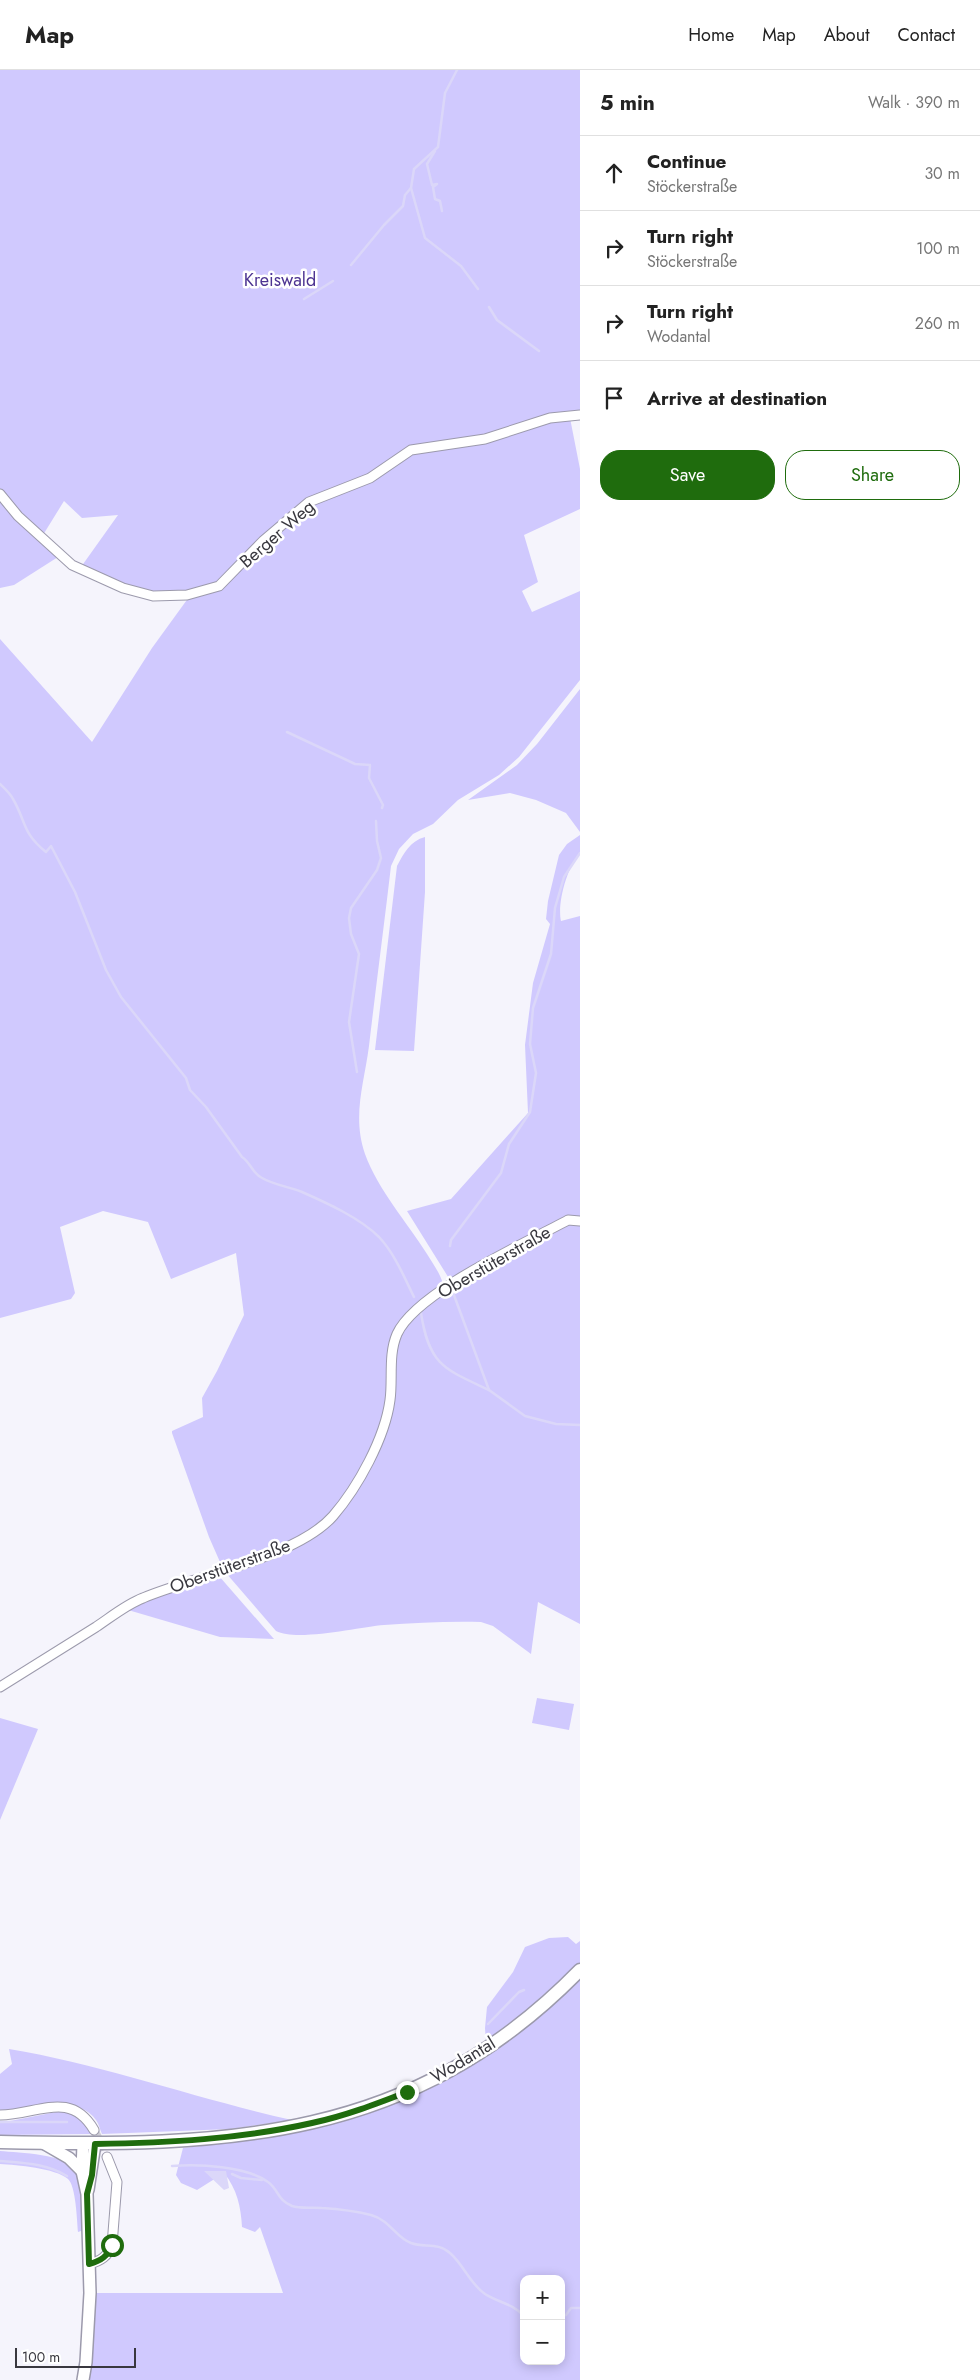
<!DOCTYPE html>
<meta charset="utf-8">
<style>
body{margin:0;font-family:Jost,sans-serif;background:#f6f6f6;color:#222}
.controls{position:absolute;right:15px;bottom:15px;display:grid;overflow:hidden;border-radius:10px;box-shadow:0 2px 12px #0003}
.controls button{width:45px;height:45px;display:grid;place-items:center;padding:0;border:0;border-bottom:1px solid #e0e0e0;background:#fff;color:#222;font:25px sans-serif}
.scale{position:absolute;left:15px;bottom:12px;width:121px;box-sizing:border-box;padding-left:5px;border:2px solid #39383f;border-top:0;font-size:14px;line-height:18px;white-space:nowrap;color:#39383f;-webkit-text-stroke:4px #fff;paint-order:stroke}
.stop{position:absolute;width:15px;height:15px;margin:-11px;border:4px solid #1f6c0d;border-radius:50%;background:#fff}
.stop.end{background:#1f6c0d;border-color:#fff;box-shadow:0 1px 5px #0008}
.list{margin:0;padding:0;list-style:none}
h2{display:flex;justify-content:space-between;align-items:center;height:65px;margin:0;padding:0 20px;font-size:21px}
h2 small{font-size:16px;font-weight:400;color:#767676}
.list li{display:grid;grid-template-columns:32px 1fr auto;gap:15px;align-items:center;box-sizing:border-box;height:75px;padding:0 20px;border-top:1px solid #e0e0e0}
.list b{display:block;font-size:19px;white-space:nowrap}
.list p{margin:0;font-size:16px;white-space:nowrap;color:#767676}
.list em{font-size:16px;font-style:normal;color:#767676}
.actions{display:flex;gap:10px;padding:15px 20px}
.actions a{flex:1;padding:11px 0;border:1px solid #1f6c0d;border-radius:20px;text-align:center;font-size:18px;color:#1f6c0d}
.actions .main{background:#1f6c0d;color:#fff}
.icon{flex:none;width:28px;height:28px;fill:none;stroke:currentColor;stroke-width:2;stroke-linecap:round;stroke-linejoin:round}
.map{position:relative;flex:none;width:580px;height:2310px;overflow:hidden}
header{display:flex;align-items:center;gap:30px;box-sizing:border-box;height:70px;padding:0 25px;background:#fff;border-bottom:1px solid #e0e0e0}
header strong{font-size:24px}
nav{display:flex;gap:28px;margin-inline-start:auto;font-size:18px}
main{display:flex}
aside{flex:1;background:#fff}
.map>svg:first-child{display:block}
</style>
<header>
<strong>Map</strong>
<nav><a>Home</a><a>Map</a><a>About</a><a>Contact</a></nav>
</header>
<main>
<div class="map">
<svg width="580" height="2310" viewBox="0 0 580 2310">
<rect width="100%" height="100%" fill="#f5f4fc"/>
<g fill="#d0c9fe" fill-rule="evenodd">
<path d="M0 0H580V344L486 366 411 378 378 402 305 430 218 512 186 523 143 521 81 497 118 445 82 448 64 431 43 465 18 443 0 420Z"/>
<path d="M570 348 580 399V439L524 465 538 512 522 521 532 542 580 521V610L519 687 499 705 458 730 433 754 413 764 399 779 391 796C384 856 376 916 369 976 364 1014 352 1046 365 1084 378 1120 407 1152 427 1184 433 1194 440 1203 443 1214L423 1229 399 1256 385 1343 374 1373 346 1423 333 1441 306 1463 277 1478 226 1495 220 1492 209 1467 172 1363V1361L203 1347 202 1328 217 1301 244 1245 236 1183 171 1209 148 1152 103 1141 60 1157 75 1223 71 1229 0 1248V569L92 672 152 578 189 527 220 518 265 473 308 435 411 383 531 354Z"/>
<path d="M0 428 58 487 14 515 0 518Z"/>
<path d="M580 619V762L566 743 536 730 510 723 468 730 517 695 537 674Z"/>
<path d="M580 765V784C567 796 557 834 561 851L580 846V1146H567L450 1210 407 1141 451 1129 528 1043 525 975 533 913 550 854 546 849 548 831 559 785 567 774Z"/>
<path d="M425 767V822L414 981 375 980 397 796C404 783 410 771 425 767Z"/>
<path d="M568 1155 580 1156V1554L538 1532 531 1584 493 1556 481 1552C449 1551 415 1553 384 1555 359 1557 297 1572 276 1561L226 1503 273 1487 342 1441 386 1362 395 1286 400 1265 419 1242 450 1218 477 1206Z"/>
<path d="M219 1506 274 1569 220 1567 128 1540 143 1531Z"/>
<path d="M537 1628 574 1634 569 1660 532 1653Z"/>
<path d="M0 1648 38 1659 0 1750Z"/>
<path d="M568 1867 576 1874 580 1871V2310H89L95 2223H283L260 2157 255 2162 242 2157C241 2137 237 2119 224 2103L197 2120 181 2113 176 2105 183 2078C274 2069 356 2049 440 2013 456 2006 470 1994 487 1987L485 1958 487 1937 513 1902 525 1877 549 1868ZM524 2209H561V2291H524Z"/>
<path d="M9 1979C105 1995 197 2029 292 2050L230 2059 102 2064C100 2060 99 2054 96 2050 78 2023 26 2039 0 2043V2004L12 1994Z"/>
<path d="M61 2041C76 2045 83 2050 91 2064L0 2065V2053Z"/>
<path d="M0 2081C20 2083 66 2083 77 2102 85 2118 83 2143 84 2160L78 2162C77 2151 76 2116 68 2109 55 2098 17 2095 0 2094Z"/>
</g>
<path fill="#dbd7f9" d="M204 2101H226L229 2118 224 2120Z"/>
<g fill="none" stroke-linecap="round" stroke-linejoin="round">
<g stroke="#dbd7f9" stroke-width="2.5">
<path d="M457 0 445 23 438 77 414 99 411 118 425 168 461 196 478 219"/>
<path d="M435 81 427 94 432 115 437 114 433 117 435 129 440 131 442 141"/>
<path d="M351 195 384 155 403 136 405 125 411 118"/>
<path d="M304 229 333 211"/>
<path d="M489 237 497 250 539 281"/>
<path d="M287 662 355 694 370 695 369 708 383 735 382 738"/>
<path d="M0 714C4 718 10 723 13 729 26 751 22 763 46 782L51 776 75 822 106 900 121 927 186 1008 190 1020 206 1037 242 1087C251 1093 252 1103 262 1108 274 1115 290 1117 302 1122 327 1133 360 1148 379 1167 395 1184 404 1207 414 1227"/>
<path d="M357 1002 349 952 359 884 351 864 349 848 351 838 377 800 381 788 377 771 376 751"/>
<path d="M450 1176 451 1170 501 1103 509 1074 530 1042 536 1003 530 974 533 938 551 884 555 838 564 807 580 783"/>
<path d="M451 1217 489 1320 525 1346 556 1354 580 1355"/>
<path d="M421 1243C429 1295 444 1299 489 1320"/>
<path d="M488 1954 519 1922 524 1920"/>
<path d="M0 2052H67"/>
<path d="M0 2091C23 2093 46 2093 67 2106"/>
<path d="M172 2096C199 2094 246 2096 268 2112 279 2120 277 2130 292 2136 301 2139 312 2137 322 2138 338 2139 355 2141 371 2145 390 2150 396 2168 411 2173 424 2178 438 2172 450 2183 464 2195 469 2213 485 2224 497 2232 514 2234 524 2246"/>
<path d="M232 2104 241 2108 262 2110"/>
<path d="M561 2246 566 2245 571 2238H580"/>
</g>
<path stroke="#cfced6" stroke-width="9" stroke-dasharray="9 4.5" stroke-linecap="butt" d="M94 2060 107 2087"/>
<defs>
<g id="minor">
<path d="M0 424 18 446 72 495 123 518 153 526 187 525 219 516 263 471 309 432 370 408 411 380 485 369 550 348 580 345"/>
<path d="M0 1617C32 1597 64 1577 96 1557 111 1547 127 1534 143 1528 195 1506 297 1487 333 1446 358 1417 385 1368 390 1330 393 1309 388 1285 397 1264 416 1222 526 1173 568 1150L580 1151"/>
<path d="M0 2045C37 2045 70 2019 94 2060"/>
<path d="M89 2194C101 2191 108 2186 112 2175L117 2112 107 2087"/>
</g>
<g id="tertiary">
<path d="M43 2073 69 2088 82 2101"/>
<path d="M88 2120 95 2074"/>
<path d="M83 2310 86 2292 90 2223 87 2124 82 2101 83 2074"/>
</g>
<path id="secondary" d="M0 2072C226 2077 412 2072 580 1900"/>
</defs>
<use href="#minor" stroke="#9c9aac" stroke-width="11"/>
<use href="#tertiary" stroke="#9c9aac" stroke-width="14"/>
<use href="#secondary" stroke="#9c9aac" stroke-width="15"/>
<use href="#minor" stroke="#fff" stroke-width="9"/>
<use href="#tertiary" stroke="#fff" stroke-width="11"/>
<use href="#secondary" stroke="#fff" stroke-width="12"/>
</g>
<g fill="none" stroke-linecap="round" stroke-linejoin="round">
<path stroke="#1f6c0d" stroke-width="6" d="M112 2175C108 2186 101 2191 89 2194L87 2124 92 2105 95 2074C167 2073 241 2069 312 2053 345 2046 376 2034 407 2022"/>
</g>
<g text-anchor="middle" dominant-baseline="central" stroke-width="5" stroke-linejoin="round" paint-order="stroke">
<g font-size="18" fill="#4d3492" stroke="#fff">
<text x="280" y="210">Kreiswald</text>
</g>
<g font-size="18" fill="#39383f" stroke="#fff">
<text transform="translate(277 464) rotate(-41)">Berger Weg</text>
<text transform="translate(494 1192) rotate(-30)">Oberstüterstraße</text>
<text transform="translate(230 1496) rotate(-20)">Oberstüterstraße</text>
<text transform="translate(463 1990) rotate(-31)">Wodantal</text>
</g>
</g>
</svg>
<div class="controls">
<button>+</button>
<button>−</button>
</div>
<div class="scale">100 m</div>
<div class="stop" style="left:112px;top:2175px"></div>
<div class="stop end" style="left:407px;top:2022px"></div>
</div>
<aside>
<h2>5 min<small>Walk · 390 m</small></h2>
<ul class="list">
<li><svg class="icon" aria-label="ahead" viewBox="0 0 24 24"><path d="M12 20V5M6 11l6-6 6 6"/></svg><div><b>Continue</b><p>Stöckerstraße</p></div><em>30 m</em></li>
<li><svg class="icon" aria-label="right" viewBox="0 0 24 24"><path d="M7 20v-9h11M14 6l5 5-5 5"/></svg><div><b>Turn right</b><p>Stöckerstraße</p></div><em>100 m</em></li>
<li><svg class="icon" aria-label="right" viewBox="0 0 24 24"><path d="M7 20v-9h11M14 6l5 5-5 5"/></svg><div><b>Turn right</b><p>Wodantal</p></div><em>260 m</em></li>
<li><svg class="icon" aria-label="arrive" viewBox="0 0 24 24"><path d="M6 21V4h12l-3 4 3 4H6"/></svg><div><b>Arrive at destination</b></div></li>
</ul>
<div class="actions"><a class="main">Save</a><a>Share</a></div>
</aside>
</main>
